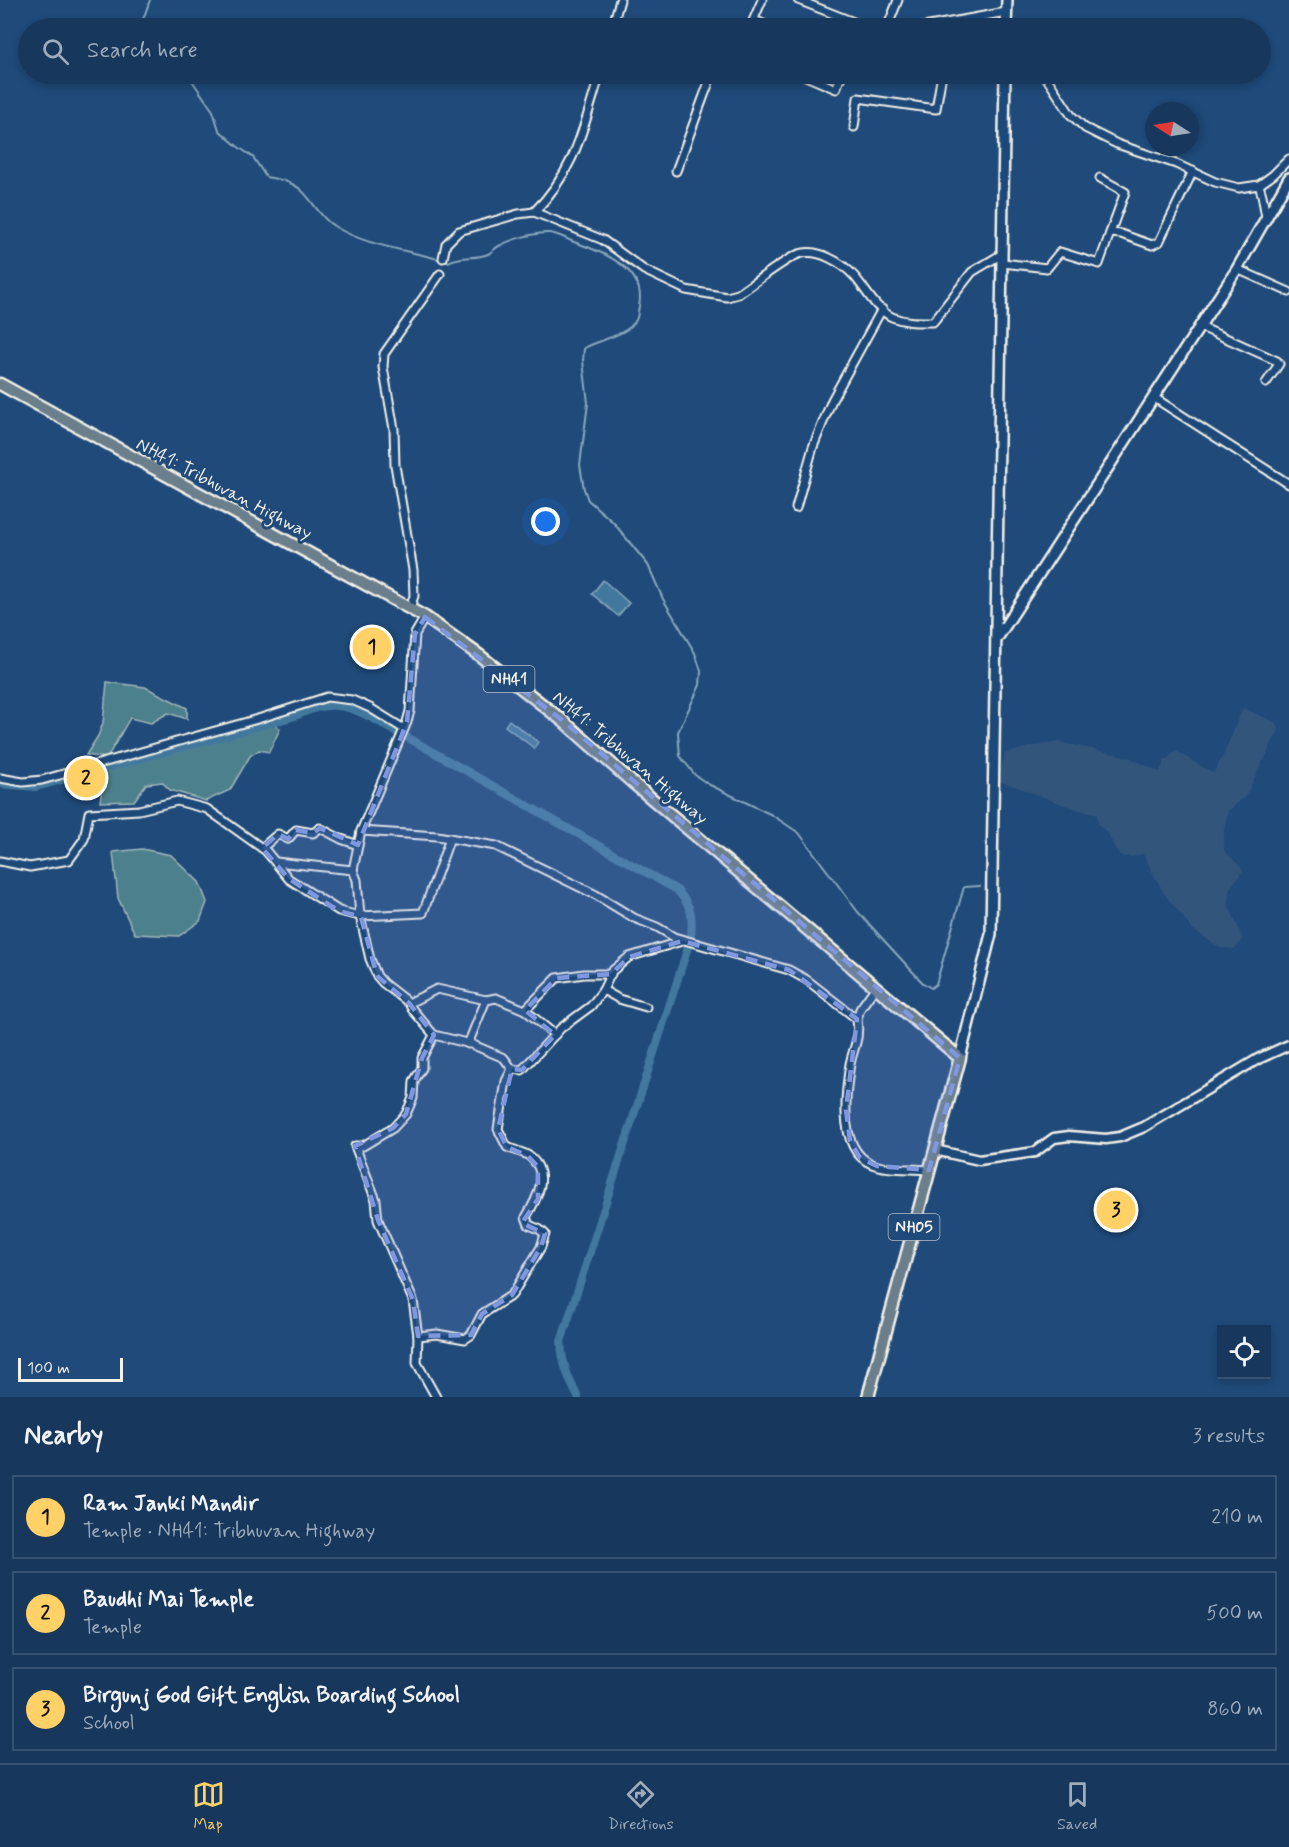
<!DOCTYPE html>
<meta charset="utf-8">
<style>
body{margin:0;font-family:Mynerve,sans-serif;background:#244365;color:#f1f3f6}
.controls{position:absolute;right:18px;bottom:18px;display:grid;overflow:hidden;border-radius:0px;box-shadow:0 3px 9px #0003}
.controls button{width:54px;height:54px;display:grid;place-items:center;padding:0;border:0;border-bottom:2px solid #365272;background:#17385c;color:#f1f3f6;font:30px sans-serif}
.compass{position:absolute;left:1145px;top:102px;width:54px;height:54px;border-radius:50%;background:#17385c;box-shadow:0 3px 9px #0003;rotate:282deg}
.scale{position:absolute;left:18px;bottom:15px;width:105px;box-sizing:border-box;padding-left:6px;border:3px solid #f4f1e8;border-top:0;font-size:16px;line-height:21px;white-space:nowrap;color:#f4f1e8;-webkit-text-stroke:4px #1f4a7a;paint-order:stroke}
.you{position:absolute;left:546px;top:522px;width:21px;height:21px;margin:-15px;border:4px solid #fff;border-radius:50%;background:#1a73e8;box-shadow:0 0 0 9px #1a73e833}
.badge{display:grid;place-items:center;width:39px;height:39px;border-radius:50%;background:#ffd166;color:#111;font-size:20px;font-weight:700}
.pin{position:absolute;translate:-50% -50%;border:3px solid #fff;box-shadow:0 2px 6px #0006}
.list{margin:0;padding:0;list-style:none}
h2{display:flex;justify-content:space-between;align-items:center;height:78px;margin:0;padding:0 24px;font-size:26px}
h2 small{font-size:20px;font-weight:400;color:#9eacbb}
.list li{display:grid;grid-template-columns:39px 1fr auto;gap:18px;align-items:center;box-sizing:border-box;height:84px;margin:0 12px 12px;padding:0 12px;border:2px solid #365272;border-radius:0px}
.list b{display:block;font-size:22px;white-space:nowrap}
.list p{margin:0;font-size:20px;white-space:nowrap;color:#9eacbb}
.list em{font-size:20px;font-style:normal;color:#9eacbb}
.icon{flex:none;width:33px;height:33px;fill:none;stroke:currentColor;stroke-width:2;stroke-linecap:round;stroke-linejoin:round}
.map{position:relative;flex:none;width:1289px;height:1397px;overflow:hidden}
.search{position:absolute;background:#17385c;box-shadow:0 3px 9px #0003;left:18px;right:18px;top:18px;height:66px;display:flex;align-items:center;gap:15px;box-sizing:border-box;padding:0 21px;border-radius:33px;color:#9eacbb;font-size:22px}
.sheet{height:366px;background:#17385c}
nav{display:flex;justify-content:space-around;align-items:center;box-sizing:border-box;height:84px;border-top:2px solid #365272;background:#17385c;font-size:16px;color:#9eacbb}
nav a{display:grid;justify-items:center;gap:3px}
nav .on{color:#ffd166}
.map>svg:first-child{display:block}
</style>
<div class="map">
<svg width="1289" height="1397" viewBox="0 0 1289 1397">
<rect width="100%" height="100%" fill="#1f4a7a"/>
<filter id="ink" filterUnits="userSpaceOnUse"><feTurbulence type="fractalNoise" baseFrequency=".0167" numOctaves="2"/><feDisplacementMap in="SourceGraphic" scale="12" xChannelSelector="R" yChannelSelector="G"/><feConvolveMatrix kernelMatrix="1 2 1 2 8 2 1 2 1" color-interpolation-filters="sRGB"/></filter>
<g filter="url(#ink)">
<path fill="#33557c" d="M1243 708 1275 722 1279 730 1245 797 1228 811 1224 830V850L1243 870 1229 890V906L1243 939 1235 949 1220 948 1192 929 1163 892 1143 854 1131 857 1119 856 1108 834 1099 825 1096 813 1078 810 1000 781V774L1005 753 1033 746 1059 742 1129 757 1160 772 1164 762 1176 751 1213 773 1222 758Z"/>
<g fill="#4d808d" stroke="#a0b8ba" stroke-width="1.5">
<path d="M107 682 145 687 187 708V719L168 713 151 723 130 718 107 758 86 755 98 736 103 723Z"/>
<path d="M270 721 280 729 269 752 259 750 250 756 230 790 206 801 170 790 162 782 146 784 134 801 100 802 101 794 93 770Z"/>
<path d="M142 849 171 855 199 882 207 902 200 921 179 936 135 934 118 898 113 852Z"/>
</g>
<g fill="#42789e" stroke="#89a8bc" stroke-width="1.5">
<path d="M603 580 629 603 618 616 592 594Z"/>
<path d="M509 720 538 742 534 748 505 726Z"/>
</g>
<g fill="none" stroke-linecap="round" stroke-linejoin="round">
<g stroke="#89a8bc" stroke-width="2">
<path d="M140 28 150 0"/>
<path d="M186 74 193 82 213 111 219 130 237 146 253 157 266 177C278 179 290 181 300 189 313 200 319 217 334 226 367 247 411 250 448 262 464 254 473 260 488 254 492 252 495 248 499 246 512 239 533 233 548 233 557 233 566 239 574 242 603 252 647 269 639 306 638 310 638 317 636 320 628 335 599 340 584 348L583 361 588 403 580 465 584 489 588 500 613 522 648 565 663 599 695 653 701 671 700 685 678 732 680 756 695 775 708 784 772 815 799 833 858 912 923 983 931 988 936 984 964 887 980 886"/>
</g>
<g stroke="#42789e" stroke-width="8">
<path d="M403 735 677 890C692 907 693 915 691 936"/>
<path d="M0 784 36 787 285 719C296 716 306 711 317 708 346 699 374 719 398 733"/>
<path d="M578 1397C568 1378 562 1363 561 1342L689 944"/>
</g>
<defs>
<g id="minor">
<path d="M798 0 869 28"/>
<path d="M754 20 773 28"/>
<path d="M612 28 620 0"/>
<path d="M750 28 762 0"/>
<path d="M887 28 898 0"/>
<path d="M918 28 1006 12"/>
<path d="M725 74 731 76 732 74"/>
<path d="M801 74 836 89 842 74"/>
<path d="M1044 74 1071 115 1085 128 1117 144 1176 164 1215 182 1239 188 1259 185 1273 175 1289 159"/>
<path d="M854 127 858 98 936 109 942 74"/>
<path d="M676 171 712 74"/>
<path d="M1100 178 1125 192 1110 233"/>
<path d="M1259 185 1262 195 1266 217"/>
<path d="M534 212C576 170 583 128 600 74"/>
<path d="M443 258 446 244 459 231 518 214 534 212 603 240 644 270 686 290 727 297 738 294C752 285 786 258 799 254 818 248 843 263 855 277 867 291 875 309 892 317 906 323 919 322 933 322L972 272 1002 254"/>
<path d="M1002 263 1047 268 1060 252 1099 264 1110 233 1121 234 1152 245 1159 242 1193 171"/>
<path d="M1237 269 1289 292"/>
<path d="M1199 326 1277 361 1279 364 1266 383"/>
<path d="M1153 397 1289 484"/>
<path d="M796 508 813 447 832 400 882 309"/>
<path d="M410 608 414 596 413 570 395 465 394 429 383 367 384 354 440 274"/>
<path d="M425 617 415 634 410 711 407 722 361 831 353 870 357 880 360 916 370 959 377 976 383 983 409 1003 412 1009 434 1035 422 1058V1068L414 1081 413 1098 406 1114 393 1128 363 1146H355L376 1200 378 1220 413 1300 418 1336 417 1363 436 1397"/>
<path d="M0 778 23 782 42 780 261 718 327 697 352 700 370 708 404 729"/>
<path d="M361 831 437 836 496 846 596 895 634 918 657 927 674 937 789 970 807 980 857 1019 860 1009 875 988"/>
<path d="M262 848 278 834 288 839 296 830 313 833 320 828 341 839 358 845"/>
<path d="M0 861 30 867 69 860 84 839 89 813 139 810 177 801 207 809 266 851 289 879 339 911 360 916 423 913 450 838"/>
<path d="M276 862 353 870"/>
<path d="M603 990 619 999 646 1007"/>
<path d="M409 1003 437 989 486 1000 496 998 525 1010 555 1035"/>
<path d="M525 1010 557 978 584 974H611"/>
<path d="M857 1019C860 1039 854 1046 850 1064 845 1096 837 1156 878 1166 894 1170 913 1168 929 1170"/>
<path d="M434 1035 471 1044 504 1058 512 1069 522 1070 561 1028 591 1006 603 990 612 971 629 957 682 941"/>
<path d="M468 1044 486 1000"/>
<path d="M418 1336 437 1334 465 1339 471 1335 482 1314 512 1295 541 1247 545 1234 539 1229 529 1225 526 1217C537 1199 551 1173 529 1156 523 1152 513 1150 507 1147L498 1129 506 1081 512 1069"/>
</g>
<path id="tertiary" d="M935 1150 979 1160 1035 1152 1054 1138 1069 1136 1106 1139 1120 1137 1144 1127 1258 1059 1289 1045"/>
<g id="secondary">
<path d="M1006 28 1007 0"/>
<path d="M996 640 1237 269 1289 178"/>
<path d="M960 1058 991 934 1005 74"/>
</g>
<path id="trunk" d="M0 384 425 617 479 655 562 720 632 782 960 1058 868 1397"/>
</defs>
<use href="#minor" stroke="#f4f1e8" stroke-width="11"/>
<use href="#tertiary" stroke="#f4f1e8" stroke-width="13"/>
<use href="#secondary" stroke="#f4f1e8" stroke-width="14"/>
<use href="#trunk" stroke="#f4f1e8" stroke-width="15"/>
<use href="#minor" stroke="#1f4a7a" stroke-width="7"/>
<use href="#tertiary" stroke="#1f4a7a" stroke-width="8"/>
<use href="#secondary" stroke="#1f4a7a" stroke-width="9"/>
<use href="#trunk" stroke="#6b7e8b" stroke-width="10"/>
</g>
</g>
<path fill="#7e97df" fill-opacity="0.2" stroke="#7e97df" stroke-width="4.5" stroke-dasharray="12 8" stroke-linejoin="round" d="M425 617 562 720 960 1058 929 1170 877 1166 860 1158 850 1141 846 1110 857 1019 789 970 682 941 629 957 611 974 557 978 525 1010 555 1035 522 1070 512 1069 498 1129 507 1147 528 1156 538 1167V1199L522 1223 545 1234 541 1247 512 1295 482 1314 471 1335 418 1336 413 1300 378 1220 355 1146 393 1128 406 1114 422 1058 434 1035 409 1003 377 976 361 917 339 911 289 879 262 848 278 834 288 839 296 830 313 833 320 828 358 845 407 722 415 634Z"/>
<g text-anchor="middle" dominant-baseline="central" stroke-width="6" stroke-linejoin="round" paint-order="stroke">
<g fill="#1f4a7a" stroke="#b4bfc7" stroke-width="1.5">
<rect x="483.5" y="666" width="51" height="26" rx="4.5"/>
<rect x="888.5" y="1214" width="51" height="26" rx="4.5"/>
</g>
<g font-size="16" font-weight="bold" fill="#f4f1e8">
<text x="509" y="679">NH41</text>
<text x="914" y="1227">NH05</text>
</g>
<g font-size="18" fill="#f4f1e8" stroke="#1f4a7a">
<text transform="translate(224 489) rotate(28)">NH41: Tribhuvan Highway</text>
<text transform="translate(630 758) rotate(40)">NH41: Tribhuvan Highway</text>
</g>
</g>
</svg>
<div class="controls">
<button><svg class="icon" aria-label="locate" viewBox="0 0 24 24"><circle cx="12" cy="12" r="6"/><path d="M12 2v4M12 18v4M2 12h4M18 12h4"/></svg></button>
</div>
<svg class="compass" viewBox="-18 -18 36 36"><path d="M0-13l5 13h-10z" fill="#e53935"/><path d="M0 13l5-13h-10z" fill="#9eacbb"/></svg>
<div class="scale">100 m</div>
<div class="you"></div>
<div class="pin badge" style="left:372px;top:647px">1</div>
<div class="pin badge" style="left:86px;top:778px">2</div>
<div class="pin badge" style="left:1116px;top:1210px">3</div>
<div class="search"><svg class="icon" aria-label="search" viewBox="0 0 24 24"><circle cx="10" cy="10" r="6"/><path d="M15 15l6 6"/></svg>Search here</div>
</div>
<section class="sheet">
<h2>Nearby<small>3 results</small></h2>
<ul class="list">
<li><span class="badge">1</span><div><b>Ram Janki Mandir</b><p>Temple · NH41: Tribhuvan Highway</p></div><em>210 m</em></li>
<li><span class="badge">2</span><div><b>Baudhi Mai Temple</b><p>Temple</p></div><em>500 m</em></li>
<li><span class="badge">3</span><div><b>Birgunj God Gift English Boarding School</b><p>School</p></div><em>860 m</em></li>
</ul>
</section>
<nav>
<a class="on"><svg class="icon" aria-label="map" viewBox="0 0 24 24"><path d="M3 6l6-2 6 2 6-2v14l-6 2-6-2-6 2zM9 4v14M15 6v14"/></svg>Map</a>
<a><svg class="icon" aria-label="directions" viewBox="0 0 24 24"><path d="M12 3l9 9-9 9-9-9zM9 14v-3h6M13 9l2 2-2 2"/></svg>Directions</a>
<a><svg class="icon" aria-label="saved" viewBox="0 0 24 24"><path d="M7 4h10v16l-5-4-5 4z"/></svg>Saved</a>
</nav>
